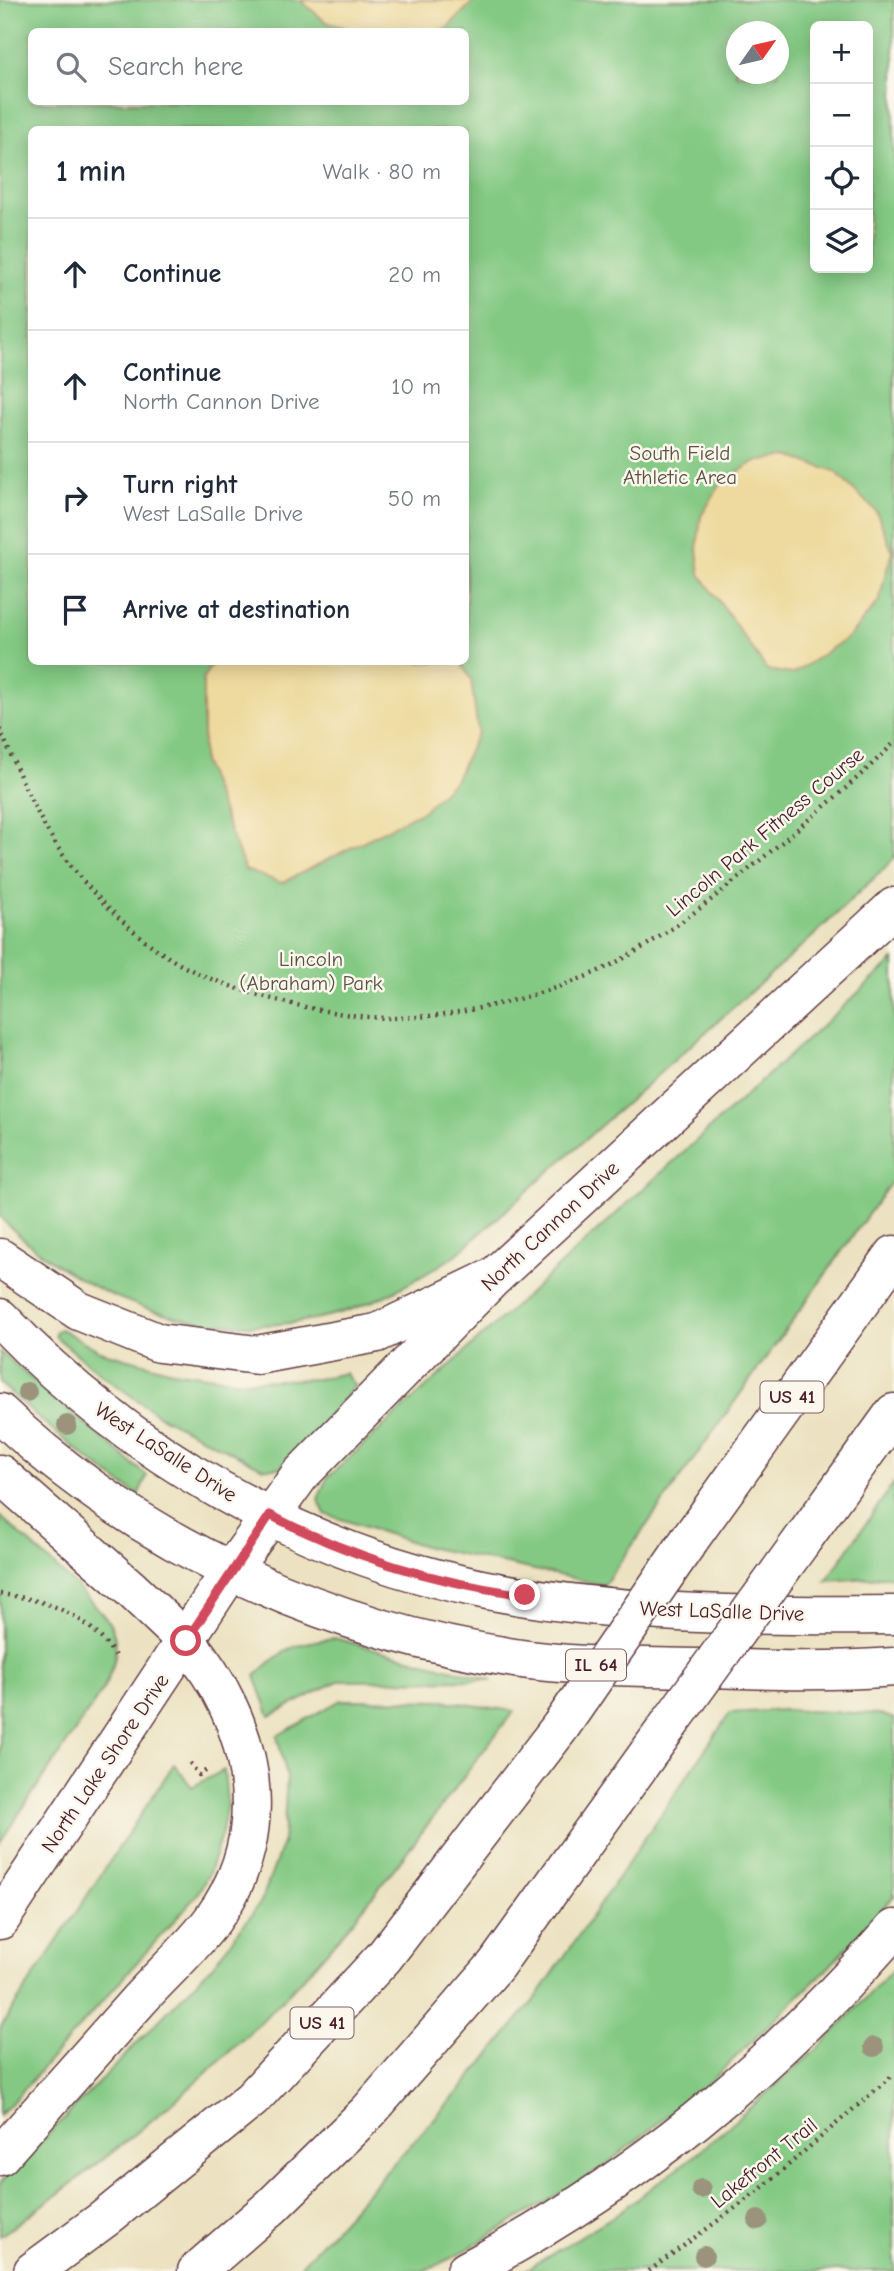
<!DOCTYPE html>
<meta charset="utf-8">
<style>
body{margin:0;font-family:"Comic Neue",sans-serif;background:#f2f2f3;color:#1f2937}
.controls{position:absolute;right:21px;top:21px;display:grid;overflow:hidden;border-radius:10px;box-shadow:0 4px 18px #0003}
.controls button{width:63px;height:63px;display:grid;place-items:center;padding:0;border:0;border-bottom:2px solid #e0e1e3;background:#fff;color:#1f2937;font:35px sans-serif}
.compass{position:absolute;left:726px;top:21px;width:63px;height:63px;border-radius:50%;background:#fff;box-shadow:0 4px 18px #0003;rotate:56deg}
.stop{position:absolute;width:21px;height:21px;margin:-16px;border:5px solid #d1495b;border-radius:50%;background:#fff}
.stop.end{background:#d1495b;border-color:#fff;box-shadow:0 2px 7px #0008}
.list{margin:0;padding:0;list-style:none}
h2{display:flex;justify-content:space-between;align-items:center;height:91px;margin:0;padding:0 28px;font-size:30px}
h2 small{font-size:23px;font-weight:400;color:#747a83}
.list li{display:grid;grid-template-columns:46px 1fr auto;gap:21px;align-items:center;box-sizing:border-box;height:112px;padding:0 28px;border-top:2px solid #e0e1e3}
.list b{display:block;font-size:26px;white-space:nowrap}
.list p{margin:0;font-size:23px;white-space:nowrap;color:#747a83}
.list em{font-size:23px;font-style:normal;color:#747a83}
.icon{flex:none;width:38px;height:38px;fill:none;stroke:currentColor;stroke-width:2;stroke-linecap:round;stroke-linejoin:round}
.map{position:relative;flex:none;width:894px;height:2271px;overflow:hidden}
.search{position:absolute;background:#fff;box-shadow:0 4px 18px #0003;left:28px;top:28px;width:441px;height:77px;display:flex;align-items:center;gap:18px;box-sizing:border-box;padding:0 24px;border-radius:10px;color:#747a83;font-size:26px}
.panel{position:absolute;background:#fff;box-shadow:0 4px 18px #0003;left:28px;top:126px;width:441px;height:539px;border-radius:10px}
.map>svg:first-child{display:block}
</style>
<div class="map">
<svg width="894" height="2271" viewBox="0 0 894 2271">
<rect width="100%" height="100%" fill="#fbf7ec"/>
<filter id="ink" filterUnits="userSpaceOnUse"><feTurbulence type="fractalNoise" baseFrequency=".0143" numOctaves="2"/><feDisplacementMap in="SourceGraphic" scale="14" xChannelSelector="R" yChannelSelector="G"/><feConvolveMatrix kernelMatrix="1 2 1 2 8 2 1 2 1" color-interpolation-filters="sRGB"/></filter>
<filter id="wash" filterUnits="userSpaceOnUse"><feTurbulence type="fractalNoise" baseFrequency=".00686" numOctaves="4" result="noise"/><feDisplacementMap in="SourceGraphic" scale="28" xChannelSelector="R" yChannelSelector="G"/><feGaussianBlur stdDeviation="1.57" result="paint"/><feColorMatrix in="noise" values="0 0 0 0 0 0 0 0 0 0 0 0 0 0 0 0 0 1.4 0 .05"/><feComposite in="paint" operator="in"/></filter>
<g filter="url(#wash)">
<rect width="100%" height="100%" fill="#ece2c1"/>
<g fill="#83c983" stroke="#667457" stroke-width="2" fill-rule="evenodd">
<path d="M0 0H894V859L811 938 456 1255C417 1280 377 1304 332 1315 212 1346 85 1304 0 1217ZM815 26H868V268H815ZM32 32H466V102H32ZM736 32H778V74H736ZM32 130H466V662H32Z"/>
<path d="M894 960V1178L604 1585 427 1547 325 1514 318 1499 327 1478Z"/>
<path d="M61 1329 100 1351 172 1371 242 1381 317 1379 345 1373 355 1386 290 1460 278 1468H263L161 1417 102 1375 55 1336 56 1331Z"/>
<path d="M0 1352 147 1476 138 1495C88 1462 44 1424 0 1383Z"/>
<path d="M894 1483V1576L826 1581Z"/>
<path d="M0 1516C20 1535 105 1609 112 1628 121 1652 112 1671 102 1691L0 1842Z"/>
<path d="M334 1638 492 1680 338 1681 270 1716 255 1676C284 1648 295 1643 334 1638Z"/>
<path d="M341 1700 444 1701 514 1711C456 1785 402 1862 342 1934 243 2051 124 2148 0 2236V2184L212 1966 261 1902 283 1843 287 1776 277 1736Z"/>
<path d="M783 1710 880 1714 894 1719V1896L829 1967 710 2082 599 2170 456 2256 423 2271H296L463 2087 536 1998 730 1713Z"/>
<path d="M174 1764 192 1787 224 1770 227 1803 222 1832 209 1873 197 1895 0 2116V2028Z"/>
<path d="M894 1968V2271H524L612 2217 698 2153 823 2044Z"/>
</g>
<g fill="#eeda9e" stroke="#9c7c64" stroke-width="2">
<path d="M300 0H475L446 29 435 32 356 31 326 22Z"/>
<path d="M789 456 835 472 876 511 892 550 879 601 850 636 793 674 767 670 700 574 697 549 701 516 722 482 756 461Z"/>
<path d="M213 662H460L471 679 478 732 456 779 423 811 282 883 245 870 203 761V679Z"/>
</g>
</g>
<g filter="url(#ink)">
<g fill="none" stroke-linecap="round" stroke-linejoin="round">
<defs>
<path id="secondary" d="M0 1920 232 1569 300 1475 494 1277 894 907"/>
<g id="primary">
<path d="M0 1258 79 1311 159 1343 257 1355 377 1333 494 1277"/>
<path d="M0 1318C128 1453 299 1552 482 1589 616 1616 758 1616 894 1615"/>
<path d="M0 1413C142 1548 336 1634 529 1660 587 1667 646 1667 704 1668 768 1670 830 1672 894 1667"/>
<path d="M0 1474 131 1589 186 1641"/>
</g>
<g id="highway">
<path d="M690 1539 894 1255"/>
<path d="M801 1542 894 1413"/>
<path d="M0 2156C46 2105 92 2053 138 2001 162 1974 192 1948 213 1919 278 1829 253 1721 186 1641"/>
<path d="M33 2271 104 2219 252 2099 384 1957 561 1726"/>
<path d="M197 2271 271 2207 369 2111 496 1965 668 1726"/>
<path d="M466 2271C635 2182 768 2072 894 1929"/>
</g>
</defs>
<use href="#secondary" stroke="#623c42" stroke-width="41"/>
<use href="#primary" stroke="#623c42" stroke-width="41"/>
<use href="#highway" stroke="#623c42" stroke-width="41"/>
<g stroke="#623c42" stroke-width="4.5" stroke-dasharray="2 5" stroke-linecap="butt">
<path d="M0 729C21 779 41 829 75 871 102 905 150 950 189 969 239 994 332 1017 388 1018 454 1019 551 995 609 966 667 937 715 897 764 857 808 820 853 784 894 743"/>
<path d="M0 1594C48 1600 88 1614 115 1656"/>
<path d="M190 1763 199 1775 207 1770"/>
<path d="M649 2271 757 2192 894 2074"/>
</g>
<use href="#secondary" stroke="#fff" stroke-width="38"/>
<use href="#primary" stroke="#fff" stroke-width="38"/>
<use href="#highway" stroke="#fff" stroke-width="38"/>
<defs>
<g id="highway-bridge">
<path d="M561 1726 690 1539"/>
<path d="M668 1726 801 1542"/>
</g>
</defs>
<use href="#highway-bridge" stroke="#623c42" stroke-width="41" stroke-linecap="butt"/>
<use href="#highway-bridge" stroke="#fff" stroke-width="38"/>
</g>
<g fill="#9c937d">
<circle cx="27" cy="1392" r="10"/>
<circle cx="67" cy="1425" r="10"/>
<circle cx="874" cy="2047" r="10"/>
<circle cx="701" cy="2189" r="10"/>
<circle cx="758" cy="2220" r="10"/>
<circle cx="704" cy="2256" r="10"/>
</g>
</g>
<g fill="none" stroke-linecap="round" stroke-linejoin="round" filter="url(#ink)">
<path stroke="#d1495b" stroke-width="9" d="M186 1641 270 1515C349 1556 437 1583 525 1595"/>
</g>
<g text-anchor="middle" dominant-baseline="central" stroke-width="5" stroke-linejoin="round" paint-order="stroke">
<g fill="#fbf7ec" stroke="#7f6065" stroke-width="2">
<rect x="760.5" y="1381.5" width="63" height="31" rx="5"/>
<rect x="566" y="1649.5" width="60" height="31" rx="5"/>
<rect x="290.5" y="2007.5" width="63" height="31" rx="5"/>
</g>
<g font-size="19" font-weight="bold" fill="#4a1f2b">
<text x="792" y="1397">US 41</text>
<text x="596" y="1665">IL 64</text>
<text x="322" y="2023">US 41</text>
</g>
<g font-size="21" fill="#5b5245" stroke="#fbf7ec">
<text x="680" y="453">South Field<tspan x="680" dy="24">Athletic Area</tspan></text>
<text x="311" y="959">Lincoln<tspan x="311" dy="24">(Abraham) Park</tspan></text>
</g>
<g font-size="21" fill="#4a1f2b" stroke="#fbf7ec">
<text transform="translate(765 832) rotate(-40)">Lincoln Park Fitness Course</text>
<text transform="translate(550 1226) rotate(-43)">North Cannon Drive</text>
<text transform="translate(166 1452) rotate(33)">West LaSalle Drive</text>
<text transform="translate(722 1611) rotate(2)">West LaSalle Drive</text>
<text transform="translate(105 1763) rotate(-56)">North Lake Shore Drive</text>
<text transform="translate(764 2163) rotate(-39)">Lakefront Trail</text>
</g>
</g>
</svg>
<div class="controls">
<button>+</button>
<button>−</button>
<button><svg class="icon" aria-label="locate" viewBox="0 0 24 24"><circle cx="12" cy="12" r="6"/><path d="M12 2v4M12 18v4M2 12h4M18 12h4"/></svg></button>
<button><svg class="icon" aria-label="layers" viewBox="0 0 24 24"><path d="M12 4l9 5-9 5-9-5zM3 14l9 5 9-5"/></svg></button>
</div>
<svg class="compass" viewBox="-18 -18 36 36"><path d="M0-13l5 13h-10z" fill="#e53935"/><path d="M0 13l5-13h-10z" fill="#747a83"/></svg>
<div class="stop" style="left:186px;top:1641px"></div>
<div class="stop end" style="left:525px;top:1595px"></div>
<div class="search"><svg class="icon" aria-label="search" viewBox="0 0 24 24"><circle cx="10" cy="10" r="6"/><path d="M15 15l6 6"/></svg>Search here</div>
<section class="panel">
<h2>1 min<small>Walk · 80 m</small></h2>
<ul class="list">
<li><svg class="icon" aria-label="ahead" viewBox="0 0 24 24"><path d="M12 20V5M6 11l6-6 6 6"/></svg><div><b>Continue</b></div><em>20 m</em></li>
<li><svg class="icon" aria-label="ahead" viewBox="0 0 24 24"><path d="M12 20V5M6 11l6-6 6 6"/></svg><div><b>Continue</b><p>North Cannon Drive</p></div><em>10 m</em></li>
<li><svg class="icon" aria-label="right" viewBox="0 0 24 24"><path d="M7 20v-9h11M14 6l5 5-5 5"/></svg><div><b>Turn right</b><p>West LaSalle Drive</p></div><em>50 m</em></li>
<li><svg class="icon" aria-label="arrive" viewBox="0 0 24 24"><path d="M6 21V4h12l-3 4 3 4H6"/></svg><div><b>Arrive at destination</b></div></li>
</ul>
</section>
</div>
